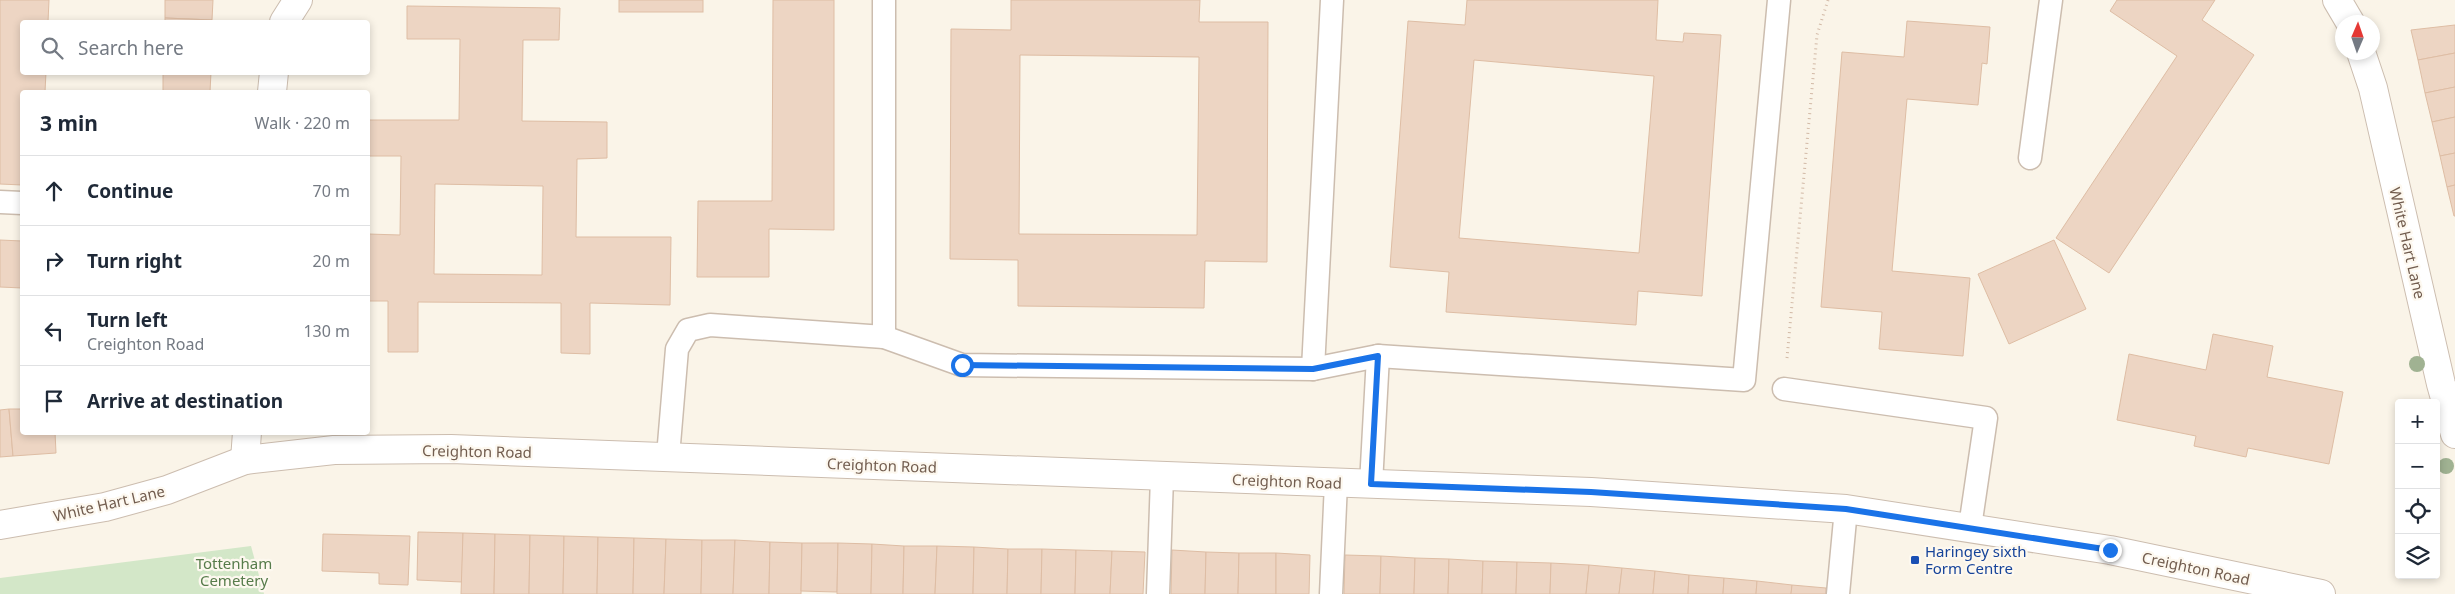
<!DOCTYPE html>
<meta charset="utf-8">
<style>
body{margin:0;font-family:"Noto Sans",sans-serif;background:#f6f6f7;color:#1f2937}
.controls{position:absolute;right:15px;bottom:15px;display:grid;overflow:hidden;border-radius:5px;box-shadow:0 2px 8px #0003}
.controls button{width:45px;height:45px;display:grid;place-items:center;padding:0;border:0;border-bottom:1px solid #e0e1e3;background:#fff;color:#1f2937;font:25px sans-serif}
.compass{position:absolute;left:2335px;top:15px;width:45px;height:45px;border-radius:50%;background:#fff;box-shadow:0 2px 8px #0003;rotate:2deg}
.stop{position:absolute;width:15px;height:15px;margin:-11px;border:4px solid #1a73e8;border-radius:50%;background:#fff}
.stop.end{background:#1a73e8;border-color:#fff;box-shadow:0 1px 5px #0008}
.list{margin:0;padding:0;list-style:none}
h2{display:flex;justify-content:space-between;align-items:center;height:65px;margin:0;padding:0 20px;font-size:21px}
h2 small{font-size:16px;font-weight:400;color:#747a83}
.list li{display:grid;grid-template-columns:32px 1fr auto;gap:15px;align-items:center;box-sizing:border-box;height:70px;padding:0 20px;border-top:1px solid #e0e1e3}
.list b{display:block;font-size:19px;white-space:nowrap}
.list p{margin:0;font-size:16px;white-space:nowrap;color:#747a83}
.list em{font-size:16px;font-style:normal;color:#747a83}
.icon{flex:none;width:28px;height:28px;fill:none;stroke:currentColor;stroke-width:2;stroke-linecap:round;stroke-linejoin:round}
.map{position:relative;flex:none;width:2455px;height:594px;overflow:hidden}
.search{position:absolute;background:#fff;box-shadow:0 2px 8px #0003;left:20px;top:20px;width:350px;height:55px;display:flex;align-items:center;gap:12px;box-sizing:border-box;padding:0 18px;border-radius:5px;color:#747a83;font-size:19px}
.panel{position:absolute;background:#fff;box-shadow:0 2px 8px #0003;left:20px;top:90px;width:350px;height:345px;border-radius:5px}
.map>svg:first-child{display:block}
</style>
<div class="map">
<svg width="2455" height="594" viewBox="0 0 2455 594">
<rect width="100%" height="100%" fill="#faf4e8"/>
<path fill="#d3e7c8" d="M251 546 264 594H0V578Z"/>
<g fill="#edd5c3" stroke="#debda4" fill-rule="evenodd">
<path d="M0 0H49L48 22H22V72H46L45 92H22V185L0 184Z"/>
<path d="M165 0H213L212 20 165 18Z"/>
<rect x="619" y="0" width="84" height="12"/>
<path d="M773 0H834V230L769 229V277H697L698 201H772Z"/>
<path d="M1011 0H1200L1199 22H1268L1267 262 1205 261 1204 308 1018 306V260L950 259 951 29 1011 30ZM1020 55 1199 57 1197 235 1019 234Z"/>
<path d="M1467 0H1658L1656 40 1683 42 1684 33 1721 35 1702 296 1638 291 1636 325 1446 312 1449 272 1390 267 1408 21 1465 25ZM1474 60 1654 76 1639 253 1459 238Z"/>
<path d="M2117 0H2215L2202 20 2254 55 2109 273 2056 238 2177 56 2110 11Z"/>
<path d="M407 6 560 8 559 40H523L522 121 607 122V158L577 159 576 237H671L670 305 590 303V354L561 353V303L418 302V352H388V301H368V234L400 235 401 156H368V120H459L460 39H407ZM435 184 543 186 542 275 434 274Z"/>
<path d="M165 18 212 20V22H165Z"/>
<path d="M1907 21 1990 27 1987 64 1982 63 1978 105 1907 99 1892 271 1970 278 1963 356 1879 349 1882 312 1821 307 1842 52 1904 57Z"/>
<path d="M2455 25V53L2418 60 2411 30Z"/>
<path d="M2455 53V87L2425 93 2418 60Z"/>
<path d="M163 72H211L210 92H163Z"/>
<path d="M2455 87V117L2432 122 2425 93Z"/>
<path d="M2455 117V153L2440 156 2432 122Z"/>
<path d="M2455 153V185L2447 187 2440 156Z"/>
<path d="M2455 185V216H2454L2447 187Z"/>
<path d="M0 240 22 241V288L0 287Z"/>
<path d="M2054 240 2086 309 2009 344 1978 274Z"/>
<path d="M2213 334 2273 346 2267 377 2343 392 2329 464 2248 448 2246 457 2194 446 2196 436 2117 420 2129 354 2206 370Z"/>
<path d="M9 409 13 456 0 457V410Z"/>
<path d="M9 409H22V432H55L56 453 13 456Z"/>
<path d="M418 532 463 533 462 582 417 580Z"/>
<path d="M463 533 495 534 494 594H461Z"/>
<path d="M323 534 410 536 408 585 379 584V573L322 571Z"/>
<path d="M495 534 530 535 529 594H494Z"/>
<path d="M530 535 564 536 563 594H529Z"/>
<path d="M564 536 598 537 597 594H563Z"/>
<path d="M598 537 634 538 633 594H597Z"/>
<path d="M634 538 666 539 664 594H633Z"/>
<path d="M666 539 702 540 701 594H664Z"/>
<path d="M702 540H735L733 594H701Z"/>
<path d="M735 540 770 542 769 594H733Z"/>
<path d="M770 542 802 543 801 594H769Z"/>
<path d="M802 543H838L837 592 801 591Z"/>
<path d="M838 543 872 544 871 594H837Z"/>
<path d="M872 544 904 546 903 594H871Z"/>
<path d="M904 546H937L935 594H903Z"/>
<path d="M937 546 974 547 973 594H935Z"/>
<path d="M974 547 1008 549 1007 594H973Z"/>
<path d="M1008 549H1042L1041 594H1007Z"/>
<path d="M1042 549 1076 550 1075 594H1041Z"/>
<path d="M1076 550 1112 551 1110 594H1075Z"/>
<path d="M1172 550 1206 552 1205 594H1171Z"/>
<path d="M1112 551 1145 552 1143 594H1110Z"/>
<path d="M1206 552 1239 553 1238 594H1205Z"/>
<path d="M1239 553H1276V594H1238Z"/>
<path d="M1276 553 1310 555 1309 594H1276Z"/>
<path d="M1345 555 1381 556 1380 594H1344Z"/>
<path d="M1381 556 1415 558 1414 594H1380Z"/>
<path d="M1415 558 1449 559 1448 594H1414Z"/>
<path d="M1449 559 1483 561 1482 594H1448Z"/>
<path d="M1483 561 1517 562 1516 594H1482Z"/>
<path d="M1517 562 1551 563 1550 594H1516Z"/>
<path d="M1551 563 1589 565 1586 594H1550Z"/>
<path d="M1589 565 1622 568 1619 594H1586Z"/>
<path d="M1622 568 1655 571 1653 594H1619Z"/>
<path d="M1655 571 1689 575 1688 594H1653Z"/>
<path d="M1689 575 1724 578 1723 594H1688Z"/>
<path d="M1724 578 1757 581 1756 594H1723Z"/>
<path d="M1757 581 1792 585 1791 594H1756Z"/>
<path d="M1792 585 1826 588V594H1791Z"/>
</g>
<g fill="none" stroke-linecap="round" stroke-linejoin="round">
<defs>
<g id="service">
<path d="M884 0V337"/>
<path d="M2030 158 2051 0"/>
<path d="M0 202 22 203"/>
<path d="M1313 369 1332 0"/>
<path d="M1784 389 1986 418 1970 527"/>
<path d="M668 456 677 349 688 330 710 325 884 337 962 365 1313 369 1378 356 1744 380 1779 0"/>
<path d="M1371 484 1378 356"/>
<path d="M1158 594 1162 477"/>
<path d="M1331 594 1336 483"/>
<path d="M1838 594 1846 509"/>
</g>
<g id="minor">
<path d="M2337 0 2350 22"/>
<path d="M284 22 298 0"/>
<path d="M2361 52 2373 88 2441 384 2455 434"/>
<path d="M272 92 274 72"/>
<path d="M245 460 247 432"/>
</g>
<path id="tertiary" d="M0 525 105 507 167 490 245 460 334 450 451 449 1591 492 1846 509 2110 550 2321 594"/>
</defs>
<use href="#service" stroke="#ccbdaf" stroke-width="25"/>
<use href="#minor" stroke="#ccbdaf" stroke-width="30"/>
<use href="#tertiary" stroke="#ccbdaf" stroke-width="30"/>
<path stroke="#d2b9a6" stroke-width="3" stroke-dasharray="1 4" stroke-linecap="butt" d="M1787 358 1817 35 1828 0"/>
<use href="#service" stroke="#fff" stroke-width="22"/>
<use href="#minor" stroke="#fff" stroke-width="28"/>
<use href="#tertiary" stroke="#fff" stroke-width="28"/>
</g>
<g fill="#a0b292">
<circle cx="2417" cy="364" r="8"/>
<circle cx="2446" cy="466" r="8"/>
</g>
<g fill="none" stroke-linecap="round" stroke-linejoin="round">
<path stroke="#1a73e8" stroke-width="6" d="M962 365 1313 369 1378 356 1371 484 1591 492 1846 509 2110 550"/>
</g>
<rect fill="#1a4fb4" stroke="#fdf8ef" stroke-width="2" x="1910" y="555" width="10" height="10" rx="2.5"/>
<g text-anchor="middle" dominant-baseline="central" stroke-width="4.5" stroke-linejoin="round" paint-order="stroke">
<g font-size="15" fill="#725d4f" stroke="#fdf8ef">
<text transform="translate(2408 243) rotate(77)">White Hart Lane</text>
<text transform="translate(477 451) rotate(1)">Creighton Road</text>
<text transform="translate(882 465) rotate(2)">Creighton Road</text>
<text transform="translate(1287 481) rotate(2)">Creighton Road</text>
<text transform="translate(109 503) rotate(-13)">White Hart Lane</text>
<text transform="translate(2196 568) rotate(12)">Creighton Road</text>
</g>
<g font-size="15" fill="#164399" stroke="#fdf8ef" text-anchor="start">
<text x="1925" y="551">Haringey sixth<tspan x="1925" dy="17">Form Centre</tspan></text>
</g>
<g font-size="15" fill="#577c4b" stroke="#fdf8ef">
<text x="234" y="563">Tottenham<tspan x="234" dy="17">Cemetery</tspan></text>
</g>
</g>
</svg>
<div class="controls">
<button>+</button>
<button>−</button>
<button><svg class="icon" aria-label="locate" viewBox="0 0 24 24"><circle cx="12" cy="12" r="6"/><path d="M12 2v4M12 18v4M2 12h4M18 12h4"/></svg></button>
<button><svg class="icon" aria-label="layers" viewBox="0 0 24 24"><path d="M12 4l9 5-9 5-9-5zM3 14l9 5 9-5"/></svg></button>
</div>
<svg class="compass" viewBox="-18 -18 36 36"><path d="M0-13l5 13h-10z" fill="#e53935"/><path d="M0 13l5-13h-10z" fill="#747a83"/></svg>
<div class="stop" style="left:962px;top:365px"></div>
<div class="stop end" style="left:2110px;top:550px"></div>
<div class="search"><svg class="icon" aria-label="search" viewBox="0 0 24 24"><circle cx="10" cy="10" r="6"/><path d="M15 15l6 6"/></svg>Search here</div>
<section class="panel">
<h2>3 min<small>Walk · 220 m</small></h2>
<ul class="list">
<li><svg class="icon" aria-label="ahead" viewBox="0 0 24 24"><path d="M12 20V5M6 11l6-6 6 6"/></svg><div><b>Continue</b></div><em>70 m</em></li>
<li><svg class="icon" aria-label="right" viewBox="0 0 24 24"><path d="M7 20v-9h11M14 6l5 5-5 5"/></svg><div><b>Turn right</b></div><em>20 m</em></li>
<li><svg class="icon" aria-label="left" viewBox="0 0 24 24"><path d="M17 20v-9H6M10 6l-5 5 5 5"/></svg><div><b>Turn left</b><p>Creighton Road</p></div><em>130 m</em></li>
<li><svg class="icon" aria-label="arrive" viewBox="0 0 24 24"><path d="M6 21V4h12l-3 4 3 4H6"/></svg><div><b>Arrive at destination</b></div></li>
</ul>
</section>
</div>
